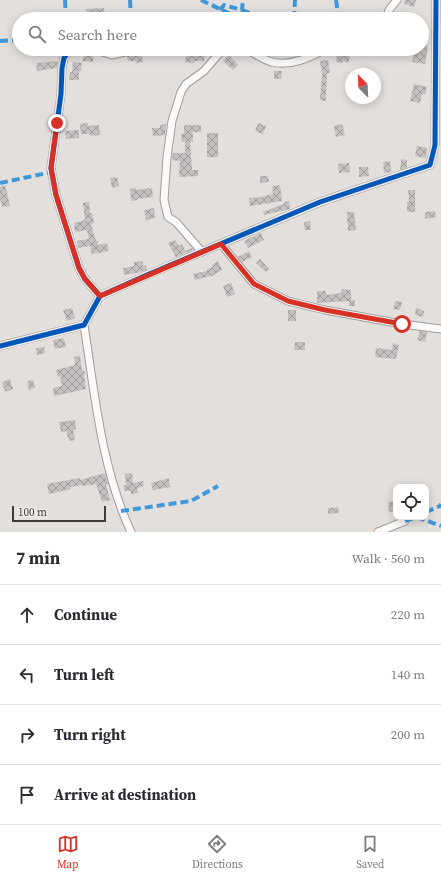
<!DOCTYPE html>
<meta charset="utf-8">
<style>
body{margin:0;font-family:"Source Serif 4",serif;background:#f2f2f3;color:#2b2b33}
.controls{position:absolute;right:12px;bottom:12px;display:grid;overflow:hidden;border-radius:8px;box-shadow:0 2px 10px #0003}
.controls button{width:36px;height:36px;display:grid;place-items:center;padding:0;border:0;border-bottom:1px solid #e1e1e2;background:#fff;color:#2b2b33;font:20px sans-serif}
.compass{position:absolute;left:345px;top:68px;width:36px;height:36px;border-radius:50%;background:#fff;box-shadow:0 2px 10px #0003;rotate:336deg}
.scale{position:absolute;left:12px;bottom:10px;width:94px;box-sizing:border-box;padding-left:4px;border:2px solid #3d3b3a;border-top:0;font-size:11px;line-height:14px;white-space:nowrap;color:#3d3b3a;-webkit-text-stroke:3px #f0ebe9;paint-order:stroke}
.stop{position:absolute;width:12px;height:12px;margin:-9px;border:3px solid #d93025;border-radius:50%;background:#fff}
.stop.end{background:#d93025;border-color:#fff;box-shadow:0 1px 4px #0008}
.list{margin:0;padding:0;list-style:none}
h2{display:flex;justify-content:space-between;align-items:center;height:52px;margin:0;padding:0 16px;font-size:17px}
h2 small{font-size:13px;font-weight:400;color:#7c7c81}
.list li{display:grid;grid-template-columns:26px 1fr auto;gap:12px;align-items:center;box-sizing:border-box;height:60px;padding:0 16px;border-top:1px solid #e1e1e2}
.list b{display:block;font-size:15px;white-space:nowrap}
.list em{font-size:13px;font-style:normal;color:#7c7c81}
.icon{flex:none;width:22px;height:22px;fill:none;stroke:currentColor;stroke-width:2;stroke-linecap:round;stroke-linejoin:round}
.map{position:relative;flex:none;width:441px;height:532px;overflow:hidden}
.search{position:absolute;background:#fff;box-shadow:0 2px 10px #0003;left:12px;right:12px;top:12px;height:44px;display:flex;align-items:center;gap:10px;box-sizing:border-box;padding:0 14px;border-radius:22px;color:#7c7c81;font-size:15px}
.sheet{height:292px;background:#fff}
nav{display:flex;justify-content:space-around;align-items:center;box-sizing:border-box;height:56px;border-top:1px solid #e1e1e2;background:#fff;font-size:11px;color:#7c7c81}
nav a{display:grid;justify-items:center;gap:2px}
nav .on{color:#d93025}
.map>svg:first-child{display:block}
</style>
<div class="map">
<svg width="441" height="532" viewBox="0 0 441 532">
<defs>
<pattern id="building-cross-hatch" width="8" height="8" patternUnits="userSpaceOnUse"><rect width="8" height="8" fill="#c3c0bf"/><path d="M0 0l8 8M0 8l8-8" fill="none" stroke="#a09d9c"/></pattern>
</defs>
<rect width="100%" height="100%" fill="#e2dfdd"/>
<g fill="url(#building-cross-hatch)">
<path d="M405 0H416L414 7 404 4Z"/>
<path d="M104 8 105 15 86 17V9Z"/>
<path d="M422 45 428 46 425 64 412 62 415 49H422Z"/>
<path d="M196 49 205 50 204 61H194V63L185 62 187 52 196 54Z"/>
<path d="M346 52 351 54 348 63 343 61 342 63 336 62 337 54 345 55Z"/>
<path d="M83 54 93 55V62L83 61Z"/>
<path d="M142 54 143 62 136 63 135 61H128L127 56Z"/>
<path d="M229 55 238 65 233 70 223 61Z"/>
<path d="M328 60 330 73H327L326 101 320 100 322 74 320 61Z"/>
<path d="M58 61 57 68 37 71 36 63Z"/>
<path d="M73 62 82 63 81 71H79V80H69L70 72H72Z"/>
<path d="M274 71H282L281 79H274Z"/>
<path d="M414 84 427 87 425 95 422 94 420 103 410 101Z"/>
<path d="M88 123V126L99 125 100 135 90 136V134H81L80 124Z"/>
<path d="M258 123 266 126 263 134 255 131Z"/>
<path d="M166 124 165 135 153 136 152 128H160V125Z"/>
<path d="M342 124 345 135 336 137 334 126Z"/>
<path d="M184 125H201V132H193V142H190L192 170H198V176L179 177 180 161 172 160 173 153H185V142H182L181 134H184Z"/>
<path d="M79 130V138L66 139 65 131Z"/>
<rect x="207" y="133" width="11" height="24"/>
<path d="M417 146 427 148 426 158 415 156Z"/>
<path d="M401 159 407 160V168L400 170Z"/>
<path d="M390 161 391 172 384 173 383 162Z"/>
<path d="M349 163 350 172 339 173 338 164Z"/>
<path d="M359 167H368L369 176 359 177Z"/>
<path d="M260 176H268L269 182 260 183Z"/>
<path d="M117 177 119 186 112 188 110 178Z"/>
<path d="M5 185 10 206 2 207 0 198V187Z"/>
<path d="M280 185 282 201 250 206 249 198 257 197V198L273 194 272 186Z"/>
<path d="M136 188V190L152 188 153 197 137 199 138 200 131 201 130 189Z"/>
<path d="M408 190H415V212H407V202H409Z"/>
<path d="M289 201 290 209 264 215 263 212 284 204V202Z"/>
<path d="M89 202 90 213H92L94 223 91 224 96 241H98V245L107 243 109 251 92 254 90 246 78 248 77 241 89 239 87 230 75 232 74 223 85 220 83 203Z"/>
<path d="M154 208 155 218 146 220 144 210Z"/>
<path d="M435 211 436 217 425 219V212Z"/>
<path d="M347 212H354L356 230 348 231Z"/>
<path d="M310 221 311 230H305L304 222Z"/>
<path d="M261 233 264 240 248 248 244 241Z"/>
<path d="M175 240 179 246 182 244 185 251 192 248 193 250 176 257 168 243Z"/>
<path d="M249 251 252 257 242 262 238 257Z"/>
<path d="M260 259 269 269 266 272 256 263Z"/>
<path d="M143 261V266L146 265 147 270 141 272 124 275 123 268 134 266V262Z"/>
<path d="M218 261 222 270 210 277V276L195 280 193 274 207 271V269L213 267 212 265Z"/>
<path d="M231 283 235 294 227 297 223 286Z"/>
<path d="M342 289 351 290V300H355V306H349V301L317 303V291H326V295L341 293Z"/>
<path d="M395 301 402 302 400 310 393 309Z"/>
<path d="M72 308 75 318 67 321 63 310Z"/>
<path d="M416 308 424 311 423 317 415 315Z"/>
<rect x="288" y="310" width="8" height="11"/>
<path d="M420 331 427 332 425 342 417 340Z"/>
<path d="M64 338 66 347 55 349 53 340Z"/>
<path d="M295 342H305V350H294Z"/>
<path d="M393 343 399 345 396 359 375 357 376 348 392 350Z"/>
<path d="M44 347 45 353 37 355 36 348Z"/>
<path d="M80 356 82 371 84 370 85 375H84L86 389 54 396 53 388 62 386 60 376 58 377 56 370 75 365 74 357Z"/>
<path d="M10 379 13 389 5 392 2 382Z"/>
<path d="M33 380 35 388 29 390 27 381Z"/>
<path d="M75 420 76 429 73 430 75 440 69 441 66 431 61 432 59 422Z"/>
<path d="M105 473 108 484H106L110 500 102 502 96 484 83 486V485L71 487V489L49 494 47 484 80 478V480Z"/>
<path d="M132 473 133 483 143 481 144 486 137 488 138 493 131 494V491H124V485H126L125 474Z"/>
<path d="M169 478 170 487 153 490 151 483Z"/>
<path d="M394 501 396 511 389 512 388 502Z"/>
<path d="M338 507 339 513 328 514V508Z"/>
</g>
<g fill="none" stroke-linecap="round" stroke-linejoin="round">
<defs>
<g id="minor">
<path d="M386 19 389 10 397 0"/>
<path d="M74 49 69 51 64 58 62 68 61 94 51 168 56 195 79 268 85 279 100 296"/>
<path d="M93 49 112 55 137 49"/>
<path d="M246 49C254 53 263 60 272 62 291 67 310 57 326 49"/>
<path d="M221 244 254 284 288 301 325 310 402 324 441 329"/>
<path d="M202 252 176 222 168 217 164 200 167 157 172 121 181 92 186 84 204 71 223 49"/>
<path d="M84 325C95 395 101 467 131 532"/>
<path d="M0 346 84 325 100 296 147 275 320 202 430 165 435 145 436 0"/>
<path d="M378 532 405 521"/>
</g>
</defs>
<use href="#minor" stroke="#9f9c9c" stroke-width="9"/>
<use href="#minor" stroke="#fbfafa" stroke-width="7"/>
<g stroke="#3f98d9" stroke-width="4" stroke-dasharray="8 4" stroke-linecap="butt">
<path d="M65 0 66 19"/>
<path d="M130 0 131 19"/>
<path d="M201 0 241 19"/>
<path d="M336 0 339 19"/>
<path d="M220 10 224 5 242 10 243 0"/>
<path d="M242 10 266 19"/>
<path d="M294 19 295 0"/>
<path d="M0 41 19 40"/>
<path d="M256 54 257 49"/>
<path d="M0 183 52 172"/>
<path d="M121 511 191 501 218 486"/>
<path d="M426 512 440 506 441 504"/>
<path d="M417 517 441 526"/>
<path d="M405 521 416 517"/>
</g>
<defs>
<g id="cycleway">
<path d="M74 49 69 51 64 58 62 68 61 94 51 168 56 195 79 268 85 279 100 296"/>
<path d="M0 346 84 325 100 296 147 275 320 202 430 165 435 145 436 0"/>
</g>
</defs>
<use href="#cycleway" stroke="#f0ebe9" stroke-width="8"/>
<use href="#cycleway" stroke="#0057b8" stroke-width="5"/>
</g>
<g fill="none" stroke-linecap="round" stroke-linejoin="round">
<path stroke="#d93025" stroke-width="5" d="M57 123 51 168 56 195 79 268 85 279 100 296 221 244 254 284 288 301 325 310 402 324"/>
</g>
</svg>
<div class="controls">
<button><svg class="icon" aria-label="locate" viewBox="0 0 24 24"><circle cx="12" cy="12" r="6"/><path d="M12 2v4M12 18v4M2 12h4M18 12h4"/></svg></button>
</div>
<svg class="compass" viewBox="-18 -18 36 36"><path d="M0-13l5 13h-10z" fill="#e53935"/><path d="M0 13l5-13h-10z" fill="#7c7c81"/></svg>
<div class="scale">100 m</div>
<div class="stop" style="left:402px;top:324px"></div>
<div class="stop end" style="left:57px;top:123px"></div>
<div class="search"><svg class="icon" aria-label="search" viewBox="0 0 24 24"><circle cx="10" cy="10" r="6"/><path d="M15 15l6 6"/></svg>Search here</div>
</div>
<section class="sheet">
<h2>7 min<small>Walk · 560 m</small></h2>
<ul class="list">
<li><svg class="icon" aria-label="ahead" viewBox="0 0 24 24"><path d="M12 20V5M6 11l6-6 6 6"/></svg><div><b>Continue</b></div><em>220 m</em></li>
<li><svg class="icon" aria-label="left" viewBox="0 0 24 24"><path d="M17 20v-9H6M10 6l-5 5 5 5"/></svg><div><b>Turn left</b></div><em>140 m</em></li>
<li><svg class="icon" aria-label="right" viewBox="0 0 24 24"><path d="M7 20v-9h11M14 6l5 5-5 5"/></svg><div><b>Turn right</b></div><em>200 m</em></li>
<li><svg class="icon" aria-label="arrive" viewBox="0 0 24 24"><path d="M6 21V4h12l-3 4 3 4H6"/></svg><div><b>Arrive at destination</b></div></li>
</ul>
</section>
<nav>
<a class="on"><svg class="icon" aria-label="map" viewBox="0 0 24 24"><path d="M3 6l6-2 6 2 6-2v14l-6 2-6-2-6 2zM9 4v14M15 6v14"/></svg>Map</a>
<a><svg class="icon" aria-label="directions" viewBox="0 0 24 24"><path d="M12 3l9 9-9 9-9-9zM9 14v-3h6M13 9l2 2-2 2"/></svg>Directions</a>
<a><svg class="icon" aria-label="saved" viewBox="0 0 24 24"><path d="M7 4h10v16l-5-4-5 4z"/></svg>Saved</a>
</nav>
